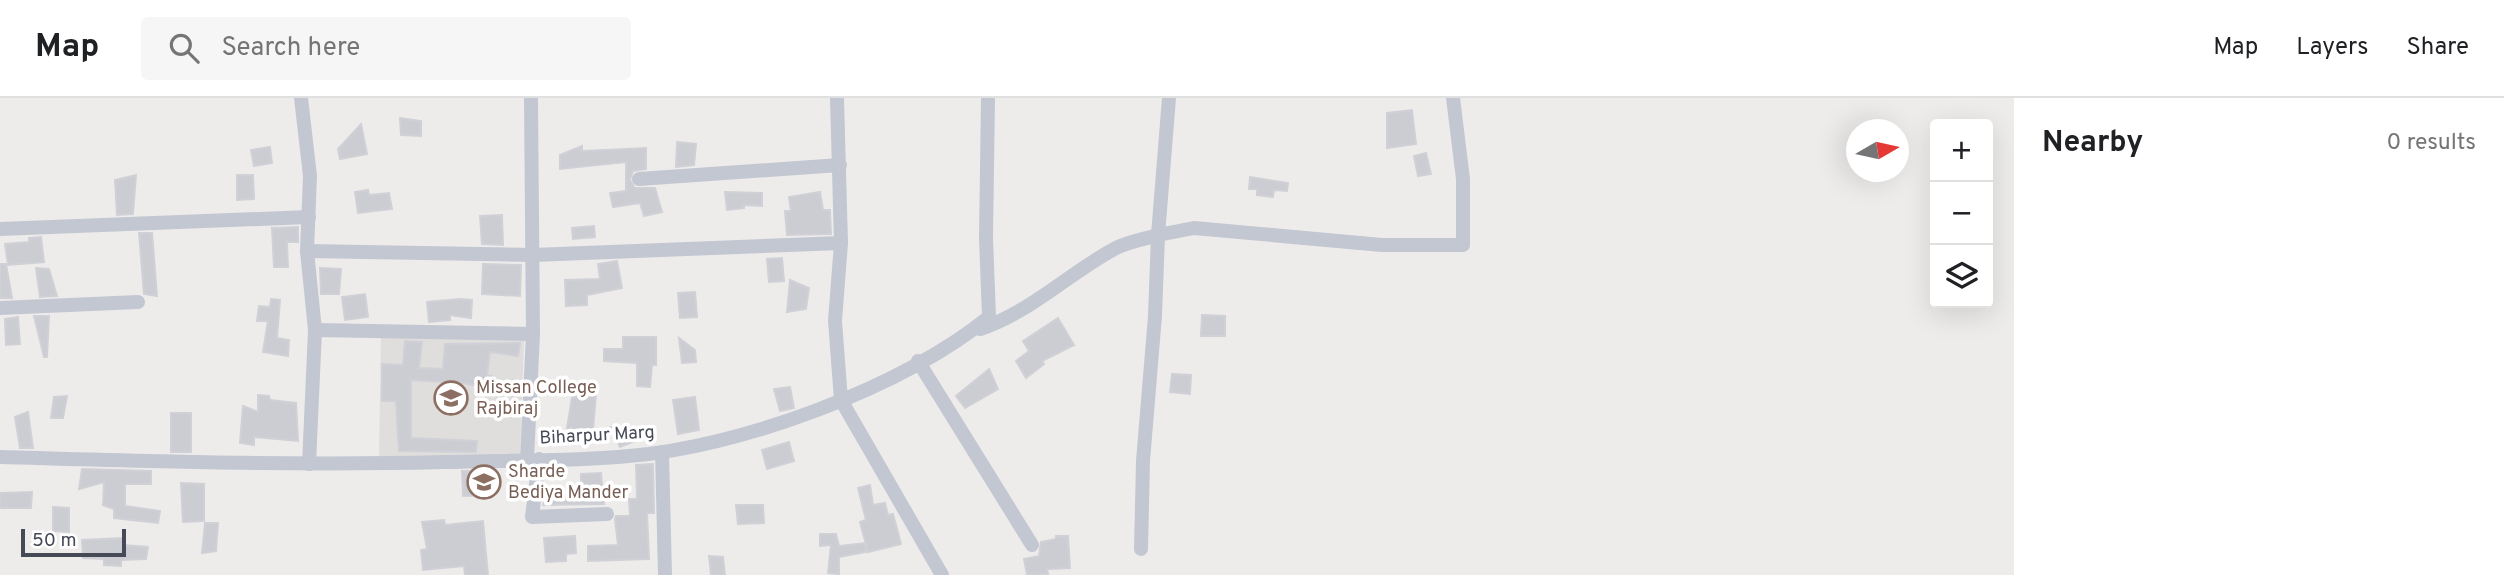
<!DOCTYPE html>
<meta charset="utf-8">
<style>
body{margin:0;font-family:Overpass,sans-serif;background:#f6f6f6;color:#202124}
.controls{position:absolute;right:21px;top:21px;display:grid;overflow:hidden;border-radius:7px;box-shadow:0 7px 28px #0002}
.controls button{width:63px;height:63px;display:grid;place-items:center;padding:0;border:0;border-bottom:2px solid #e0e0e0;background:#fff;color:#202124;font:35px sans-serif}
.compass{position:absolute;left:1846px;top:21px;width:63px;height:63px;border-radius:50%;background:#fff;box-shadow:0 7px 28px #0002;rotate:81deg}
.scale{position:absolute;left:21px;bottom:18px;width:105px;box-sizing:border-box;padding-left:7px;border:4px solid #464a57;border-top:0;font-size:19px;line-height:24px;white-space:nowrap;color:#464a57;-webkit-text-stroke:5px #fff;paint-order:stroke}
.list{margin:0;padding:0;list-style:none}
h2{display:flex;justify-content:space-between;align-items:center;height:91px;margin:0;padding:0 28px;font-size:30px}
h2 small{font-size:23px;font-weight:400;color:#757577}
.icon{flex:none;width:38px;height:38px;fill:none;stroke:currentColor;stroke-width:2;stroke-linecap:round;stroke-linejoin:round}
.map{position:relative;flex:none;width:2014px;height:477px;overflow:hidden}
header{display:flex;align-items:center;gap:42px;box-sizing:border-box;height:98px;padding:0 35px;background:#fff;border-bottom:2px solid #e0e0e0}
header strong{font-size:33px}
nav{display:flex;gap:38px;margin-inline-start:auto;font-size:24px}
.search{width:490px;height:63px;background:#f6f6f6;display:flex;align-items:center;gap:18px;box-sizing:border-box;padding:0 24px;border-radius:7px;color:#757577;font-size:26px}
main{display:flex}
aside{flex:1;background:#fff}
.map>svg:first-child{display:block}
</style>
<header>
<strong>Map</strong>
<div class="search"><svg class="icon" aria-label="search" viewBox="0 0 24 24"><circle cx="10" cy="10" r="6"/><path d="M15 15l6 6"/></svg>Search here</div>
<nav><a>Map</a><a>Layers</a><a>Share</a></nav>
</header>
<main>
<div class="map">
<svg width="2014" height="477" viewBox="0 0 2014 477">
<rect width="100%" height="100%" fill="#eeeceb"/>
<path fill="#dfdedd" d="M381 235 524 241 520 358H379Z"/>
<g fill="#cccdd3" stroke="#d0d0d7" stroke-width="2">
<path d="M1412 12 1416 46 1387 50V15Z"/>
<path d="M400 20 421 23V38L401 37Z"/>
<path d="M361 26 367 56 340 61 338 51Z"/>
<path d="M677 44 696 46 694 67 676 69Z"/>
<path d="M582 48V53L646 50V71L633 73 630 82 635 90H655L662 114 644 118 640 105 613 109 610 95 626 93V64L560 71V57Z"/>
<path d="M270 49 272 65 254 68 251 52Z"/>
<path d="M1426 55 1431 76 1418 78 1414 58Z"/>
<path d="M136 77 133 116 117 117 115 82Z"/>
<path d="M237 77H253L254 101 237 102Z"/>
<path d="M1250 79 1288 85 1287 93 1274 92 1273 99 1257 97V91H1249Z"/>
<path d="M368 92 369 97 389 95 392 111 358 115 355 94Z"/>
<path d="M725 94 762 95V108L744 107V110L727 112Z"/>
<path d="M820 94 823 112H830L831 136 787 137 785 113H791L789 99Z"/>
<path d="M502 117 503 147 482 146 480 118Z"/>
<path d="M594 128 595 139 573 141 572 130Z"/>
<path d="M298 129V144H287L288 169H274L272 130Z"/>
<path d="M139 135H152L157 198 144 196Z"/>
<path d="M41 139 44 164 8 167 5 146 29 144V140Z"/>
<path d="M782 160 784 183 769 184 767 161Z"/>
<path d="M617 163 622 190 587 197V207L566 208 565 182 600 181 598 166Z"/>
<path d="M0 166H6L12 200H0Z"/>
<path d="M483 166 521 167 520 198 482 196Z"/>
<path d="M36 170 49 171 57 198 40 199Z"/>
<path d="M320 170 341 171 339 196H321Z"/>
<path d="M790 182 809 190 806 211 787 214Z"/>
<path d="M695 194 697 219 680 220 678 195Z"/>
<path d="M365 196 368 219 345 222 342 199Z"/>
<path d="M271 201 280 202 277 240 289 242 288 258 263 254 268 223H257L259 208 270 209Z"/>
<path d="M460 201 472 202 471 220 450 217V222L429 224 427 204Z"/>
<path d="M1202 217 1225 218V238H1201Z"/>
<path d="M34 218H49L47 259H44Z"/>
<path d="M18 219 20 246 6 247 5 221Z"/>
<path d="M1058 220 1074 247 1042 263 1044 266 1026 280 1016 263 1029 253 1023 243Z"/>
<path d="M623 239H656V267H652L650 289 637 288V265L604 263V251H623Z"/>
<path d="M679 240 695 252 696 264 682 265Z"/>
<path d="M405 243 422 244 419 270 443 271 445 246 520 245 518 258 490 254 487 277 492 278 490 291 464 285 411 282V340L477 343 476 354 399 353 396 303H382V266L403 267Z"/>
<path d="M989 271 998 291 965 310 956 298Z"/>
<path d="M1172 276 1191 277 1190 296 1170 294Z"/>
<path d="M790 289 794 310 780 313 774 291Z"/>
<path d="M596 296 593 332 567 330 572 299Z"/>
<path d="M258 297 269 298 270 302 296 305 298 343 254 339V347L240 345 243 308 258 314Z"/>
<path d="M67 298 63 320H51L54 299Z"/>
<path d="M695 299 699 332 678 336 673 302Z"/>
<path d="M28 314 33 350H20L15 319Z"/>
<rect x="171" y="315" width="20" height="39"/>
<path d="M611 329H635V343L620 349Z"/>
<path d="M789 344 794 363 767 371 762 352Z"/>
<path d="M653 366 654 415H647L649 461 588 463V448L618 447 615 421 616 418H630L629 401H637L636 367Z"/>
<path d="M82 371 151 373V386H125V408L160 413 158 425 114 420V411L103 407 104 384 79 391Z"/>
<path d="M462 373H493L494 397 463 398Z"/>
<path d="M601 375 604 406 543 407 544 402 581 394V376Z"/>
<path d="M181 385 204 386V423L183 424Z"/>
<path d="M870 387 873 407 885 405 888 417 893 416 901 446 868 454 860 424 866 422 858 390Z"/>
<path d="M32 394 31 410H0V395Z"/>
<path d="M736 407H763L764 425 738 426Z"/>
<path d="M53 409 69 410V434L53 433Z"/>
<path d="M444 422 445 427 483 423 488 477H465L464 468 423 472 421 452 427 451 422 424Z"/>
<path d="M205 425H218L216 453 202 455Z"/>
<path d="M820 436H836L839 448 865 445 866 454 839 459V476L828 475 831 447 820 448Z"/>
<path d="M575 438 576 455 566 456V463L546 464 544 440Z"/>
<path d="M1056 438H1068L1070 470 1047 471 1048 476 1027 477 1024 461 1039 458 1041 444 1056 441Z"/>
<path d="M123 440V447L148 449 146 461 121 462V468L104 467V461L83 460 82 442Z"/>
<path d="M709 458 723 459 725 477H711Z"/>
</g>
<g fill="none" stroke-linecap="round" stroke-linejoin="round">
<g stroke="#c3c7d2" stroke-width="14">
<path d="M301 0 310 78 307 153 315 232 309 366"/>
<path d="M837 0 841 145 835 223 841 302 942 477"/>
<path d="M1169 0 1158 137 1194 130 1382 147H1463V81L1453 0"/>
<path d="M639 81 840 67"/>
<path d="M0 131 309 119"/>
<path d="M307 153 533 157 841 145"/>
<path d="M0 210 138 204"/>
<path d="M980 231C1031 214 1069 175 1116 150 1128 144 1144 141 1158 137L1155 218 1143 363 1141 451"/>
<path d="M315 232 533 236"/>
<path d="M918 263 1032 447"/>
<path d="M662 354 665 477"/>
<path d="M0 359C148 363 296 368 444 364 505 362 567 364 629 358 740 349 902 290 989 219L986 140 988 0"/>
<path d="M527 361 533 236 531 0"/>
<path d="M539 361 532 419 607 416"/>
</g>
</g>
<defs>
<symbol id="school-ring" viewBox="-11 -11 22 22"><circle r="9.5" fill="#fff" stroke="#8d6e63" stroke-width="1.5"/><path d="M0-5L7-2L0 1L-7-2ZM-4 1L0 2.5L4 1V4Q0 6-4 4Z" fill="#8d6e63"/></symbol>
</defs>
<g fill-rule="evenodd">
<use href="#school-ring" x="432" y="281" width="38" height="38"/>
<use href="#school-ring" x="465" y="365" width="38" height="38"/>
</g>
<g text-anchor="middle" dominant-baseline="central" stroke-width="7" stroke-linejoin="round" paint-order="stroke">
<g font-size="18" fill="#785e54" stroke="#fff" text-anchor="start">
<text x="476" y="290">Missan College<tspan x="476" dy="21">Rajbiraj</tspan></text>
<text x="508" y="374">Sharde<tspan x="508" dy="21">Bediya Mander</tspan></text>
</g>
<g font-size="18" fill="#464a57" stroke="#fff">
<text transform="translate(597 338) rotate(-3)">Biharpur Marg</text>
</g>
</g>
</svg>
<div class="controls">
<button>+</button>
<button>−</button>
<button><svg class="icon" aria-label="layers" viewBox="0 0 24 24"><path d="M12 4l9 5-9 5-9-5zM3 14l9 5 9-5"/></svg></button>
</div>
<svg class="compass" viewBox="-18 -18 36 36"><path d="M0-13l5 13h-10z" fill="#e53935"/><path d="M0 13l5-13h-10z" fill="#757577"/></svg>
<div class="scale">50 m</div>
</div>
<aside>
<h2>Nearby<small>0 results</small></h2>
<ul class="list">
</ul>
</aside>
</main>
